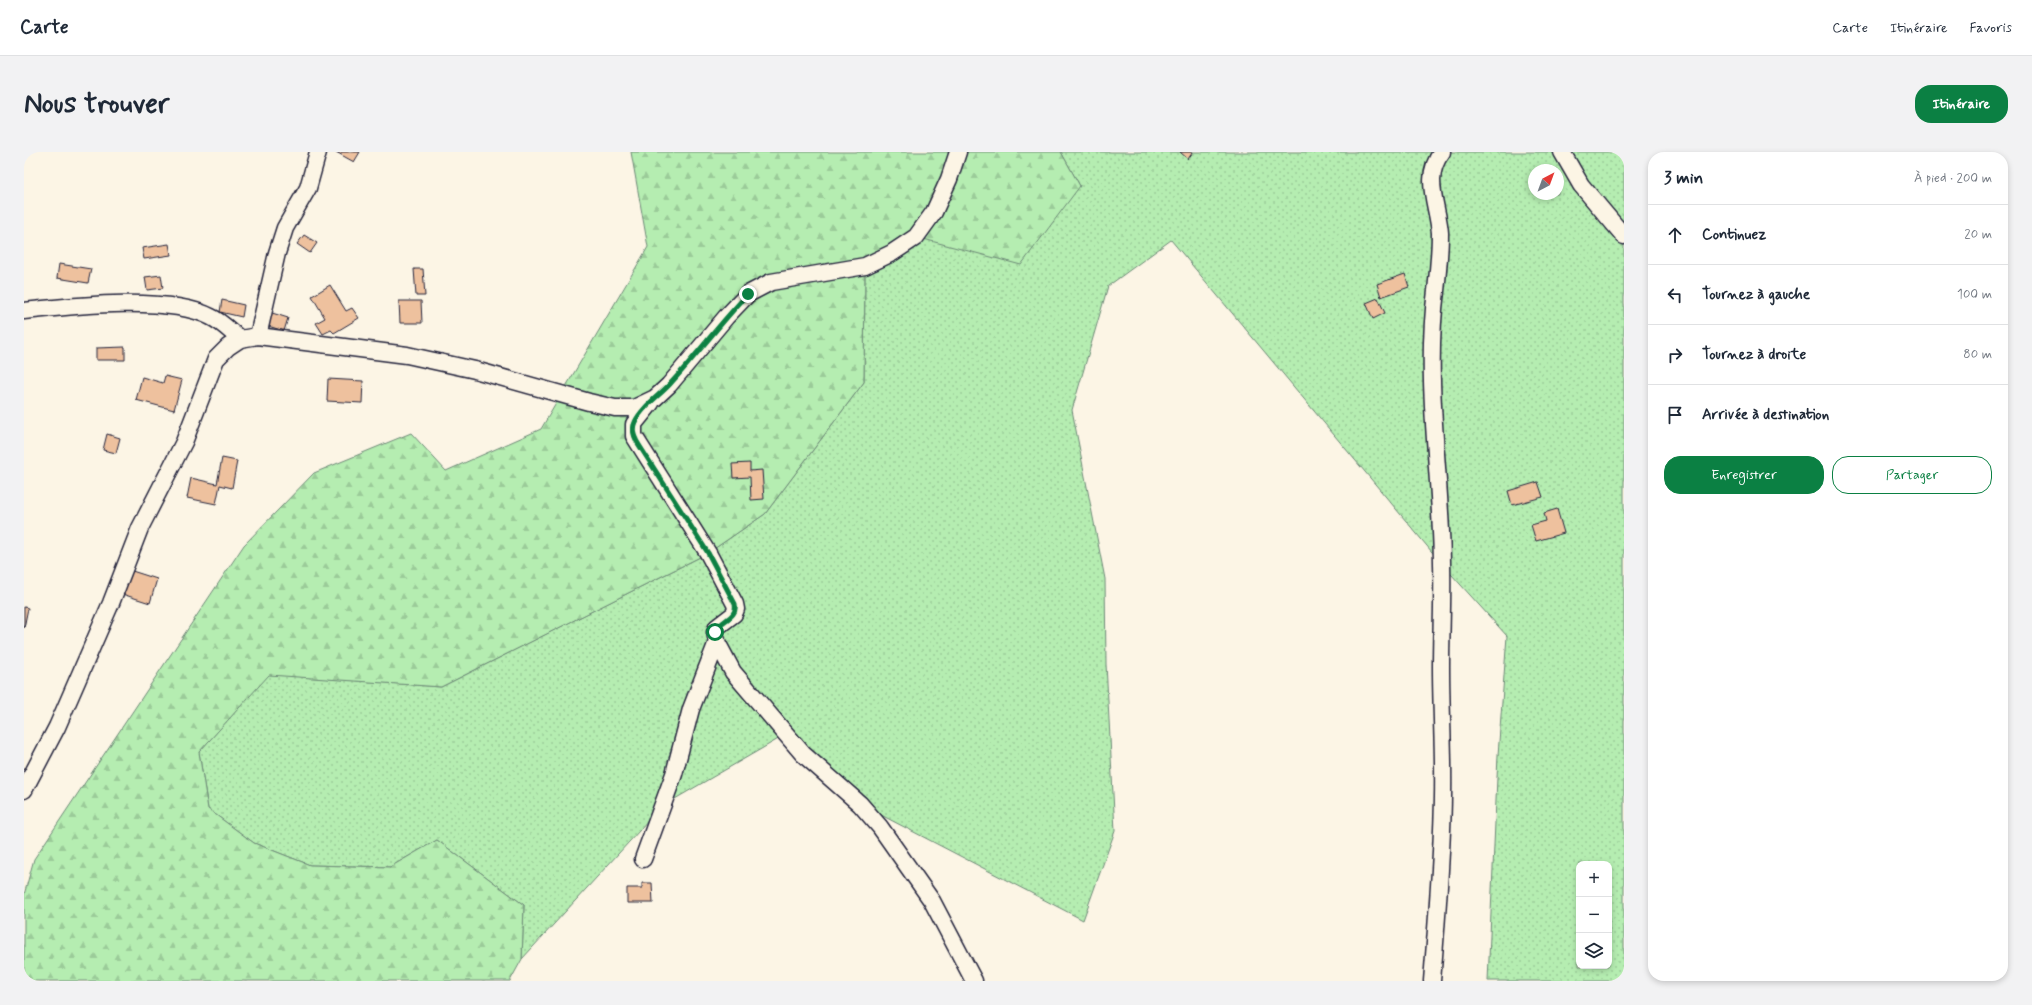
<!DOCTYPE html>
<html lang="fr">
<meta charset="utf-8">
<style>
body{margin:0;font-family:Mynerve,sans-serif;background:#f2f2f3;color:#1f2937}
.controls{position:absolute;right:12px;bottom:12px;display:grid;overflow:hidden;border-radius:8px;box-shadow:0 2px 6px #0003}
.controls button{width:36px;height:36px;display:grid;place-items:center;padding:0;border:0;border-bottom:1px solid #e0e1e3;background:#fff;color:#1f2937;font:20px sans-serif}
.compass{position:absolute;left:1504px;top:12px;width:36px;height:36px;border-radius:50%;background:#fff;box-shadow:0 2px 6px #0003;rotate:41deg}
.stop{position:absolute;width:12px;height:12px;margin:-9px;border:3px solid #0b8043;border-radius:50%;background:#fff}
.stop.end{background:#0b8043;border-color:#fff;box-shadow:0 1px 4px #0008}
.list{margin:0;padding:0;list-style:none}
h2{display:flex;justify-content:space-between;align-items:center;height:52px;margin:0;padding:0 16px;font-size:17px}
h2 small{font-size:13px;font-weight:400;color:#747a83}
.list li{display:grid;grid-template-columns:26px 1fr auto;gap:12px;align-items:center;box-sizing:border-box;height:60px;padding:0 16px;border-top:1px solid #e0e1e3}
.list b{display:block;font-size:15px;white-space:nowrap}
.list em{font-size:13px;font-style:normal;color:#747a83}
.actions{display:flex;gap:8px;padding:12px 16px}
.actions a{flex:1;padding:9px 0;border:1px solid #0b8043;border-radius:16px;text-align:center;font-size:14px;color:#0b8043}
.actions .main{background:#0b8043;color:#fff}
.icon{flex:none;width:22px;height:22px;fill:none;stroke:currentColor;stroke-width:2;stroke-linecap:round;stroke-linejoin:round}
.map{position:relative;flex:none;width:1600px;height:829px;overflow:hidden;border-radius:16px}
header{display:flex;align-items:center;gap:24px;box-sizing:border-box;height:56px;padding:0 20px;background:#fff;border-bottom:1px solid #e0e1e3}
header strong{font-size:19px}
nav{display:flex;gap:22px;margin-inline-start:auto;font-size:14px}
.intro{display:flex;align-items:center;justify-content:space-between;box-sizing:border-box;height:96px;padding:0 24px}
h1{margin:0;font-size:28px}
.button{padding:10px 18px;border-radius:16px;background:#0b8043;color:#fff;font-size:14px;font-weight:700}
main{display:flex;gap:24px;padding:0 24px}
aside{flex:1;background:#fff;border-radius:16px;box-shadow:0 2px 6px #0003}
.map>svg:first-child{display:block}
</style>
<header>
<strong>Carte</strong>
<nav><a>Carte</a><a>Itinéraire</a><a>Favoris</a></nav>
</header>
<div class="intro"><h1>Nous trouver</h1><a class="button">Itinéraire</a></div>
<main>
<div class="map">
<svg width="1600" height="829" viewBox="0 0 1600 829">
<defs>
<pattern id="grass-dots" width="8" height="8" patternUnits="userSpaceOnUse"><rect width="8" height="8" fill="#b5edb1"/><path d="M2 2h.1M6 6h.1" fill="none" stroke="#9bcb99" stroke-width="1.8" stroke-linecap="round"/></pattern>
<pattern id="forest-firs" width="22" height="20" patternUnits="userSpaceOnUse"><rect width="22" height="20" fill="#b5edb1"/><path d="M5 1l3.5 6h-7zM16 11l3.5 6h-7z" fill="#9bcb99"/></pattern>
</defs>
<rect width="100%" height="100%" fill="#fcf5e5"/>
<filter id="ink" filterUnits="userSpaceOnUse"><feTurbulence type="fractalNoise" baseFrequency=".025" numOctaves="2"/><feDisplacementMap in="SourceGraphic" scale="8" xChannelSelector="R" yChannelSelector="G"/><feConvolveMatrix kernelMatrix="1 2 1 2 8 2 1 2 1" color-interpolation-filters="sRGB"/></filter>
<g filter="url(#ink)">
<path fill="url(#grass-dots)" stroke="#6c8876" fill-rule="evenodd" d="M1037 0H1600V829H1464L1474 603 1483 484 1418 412 1147 88 1084 134 1048 258 1081 427 1082 512 1091 679 1059 768 836 652 763 582 637 655 498 807 500 753 413 688 366 715 286 713 230 691 184 657 175 600 245 522 417 535 684 401 741 362 840 230 841 114 892 85 1056 34ZM1510 18H1534V42H1510ZM1555 712H1585V814H1555Z"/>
<path fill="url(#forest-firs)" stroke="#6c8876" d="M607 0H1037L1056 34 997 113 892 85 841 114 840 230 741 362 684 401 417 535 245 523 175 600 184 657 230 691 286 713 366 715 413 688 500 753 498 807 486 829H0V743L10 707 220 393 290 321 387 281 422 319 517 277 624 95Z"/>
<g fill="#eec19e" stroke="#22223b">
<path d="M312 0H336L330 10Z"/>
<path d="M1156 0H1169L1164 7Z"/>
<path d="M280 83 293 91 286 101 273 92Z"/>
<path d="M145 92 147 103 120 107 118 96Z"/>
<path d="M35 112 67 117 64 131 33 126Z"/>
<path d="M390 117H399L401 144H392Z"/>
<path d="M1381 122 1385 135 1357 145 1353 132Z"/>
<path d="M137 123 139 136 123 138 121 125Z"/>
<path d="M306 133 322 159 328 156 335 166 310 181 307 178 299 182 292 171 301 166 288 144Z"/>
<path d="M1354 146 1361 161 1349 167 1342 151Z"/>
<path d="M198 148 220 153 218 165 196 160Z"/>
<path d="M375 149H397L398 171H376Z"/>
<path d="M245 160 264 166 260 179 241 173Z"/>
<path d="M101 195V208H72V196Z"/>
<path d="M141 224 158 228 150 258 112 248 118 225 139 231Z"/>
<path d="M304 227 339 229 338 251 303 249Z"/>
<path d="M83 282 96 286 92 301 79 298Z"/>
<path d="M198 306 213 309 208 336 196 333 192 352 163 346 167 326 193 332Z"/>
<path d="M726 311V319L738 318 740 347 727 348 726 325 709 326 708 312Z"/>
<path d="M1514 330 1519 345 1488 353 1484 339Z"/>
<path d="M1533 357 1540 381 1512 389 1507 373 1522 369 1520 361Z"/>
<path d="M105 418 133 427 126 451 98 442Z"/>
<path d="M0 455 4 456 0 476Z"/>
<path d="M618 731H628L629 751H603V736H618Z"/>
</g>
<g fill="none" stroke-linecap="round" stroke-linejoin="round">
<defs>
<g id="minor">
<path d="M1538 0 1557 33 1600 84"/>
<path d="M0 159C48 154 145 143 187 165 198 170 207 180 216 187"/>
<path d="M234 184 253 101 261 76 284 36 294 0"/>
<path d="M627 251 610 272V284L684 401 711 452 712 457 710 462 693 475 691 480 693 490 709 520 779 602 836 652 856 675 908 749 950 829"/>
<path d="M0 638 33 575 87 451 116 376 160 290 192 207 204 195 216 187 234 184 383 203 451 218 565 250 591 256H610L631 246 645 233 702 165 724 142 747 130 841 114 868 101 892 85 910 60 925 27 934 0"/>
<path d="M619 707 650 622 667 557 693 490"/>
<path d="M1408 829C1413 768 1418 707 1419 645 1420 602 1417 559 1417 515 1417 480 1419 446 1418 411 1417 320 1400 229 1412 139 1414 120 1416 100 1416 81 1414 53 1398 25 1418 0"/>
</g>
</defs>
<use href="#minor" stroke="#22223b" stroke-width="19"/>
<use href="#minor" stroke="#fcf5e5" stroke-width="16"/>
</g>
</g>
<g fill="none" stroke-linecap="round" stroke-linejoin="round" filter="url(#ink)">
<path stroke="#0b8043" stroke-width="5" d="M691 480C695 468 714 467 711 452L684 401 615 293C611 287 607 278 611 270 618 255 635 244 646 232 673 203 696 171 724 142"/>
</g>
</svg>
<div class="controls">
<button>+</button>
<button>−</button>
<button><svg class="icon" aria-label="layers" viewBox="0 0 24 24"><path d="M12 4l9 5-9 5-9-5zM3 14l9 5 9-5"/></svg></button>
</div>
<svg class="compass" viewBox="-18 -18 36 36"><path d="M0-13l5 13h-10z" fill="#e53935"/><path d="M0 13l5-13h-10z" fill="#747a83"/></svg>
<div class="stop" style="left:691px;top:480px"></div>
<div class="stop end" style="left:724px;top:142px"></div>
</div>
<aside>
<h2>3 min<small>À pied · 200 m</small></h2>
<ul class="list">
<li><svg class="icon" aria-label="ahead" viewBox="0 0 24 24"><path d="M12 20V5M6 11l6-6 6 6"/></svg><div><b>Continuez</b></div><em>20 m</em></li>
<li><svg class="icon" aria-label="left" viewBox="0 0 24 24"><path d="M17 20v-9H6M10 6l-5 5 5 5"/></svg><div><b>Tournez à gauche</b></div><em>100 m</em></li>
<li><svg class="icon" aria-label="right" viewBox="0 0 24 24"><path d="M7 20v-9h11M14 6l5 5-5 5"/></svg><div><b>Tournez à droite</b></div><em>80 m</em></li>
<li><svg class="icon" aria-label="arrive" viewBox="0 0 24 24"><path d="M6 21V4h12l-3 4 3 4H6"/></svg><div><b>Arrivée à destination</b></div></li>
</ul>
<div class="actions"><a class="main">Enregistrer</a><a>Partager</a></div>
</aside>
</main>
